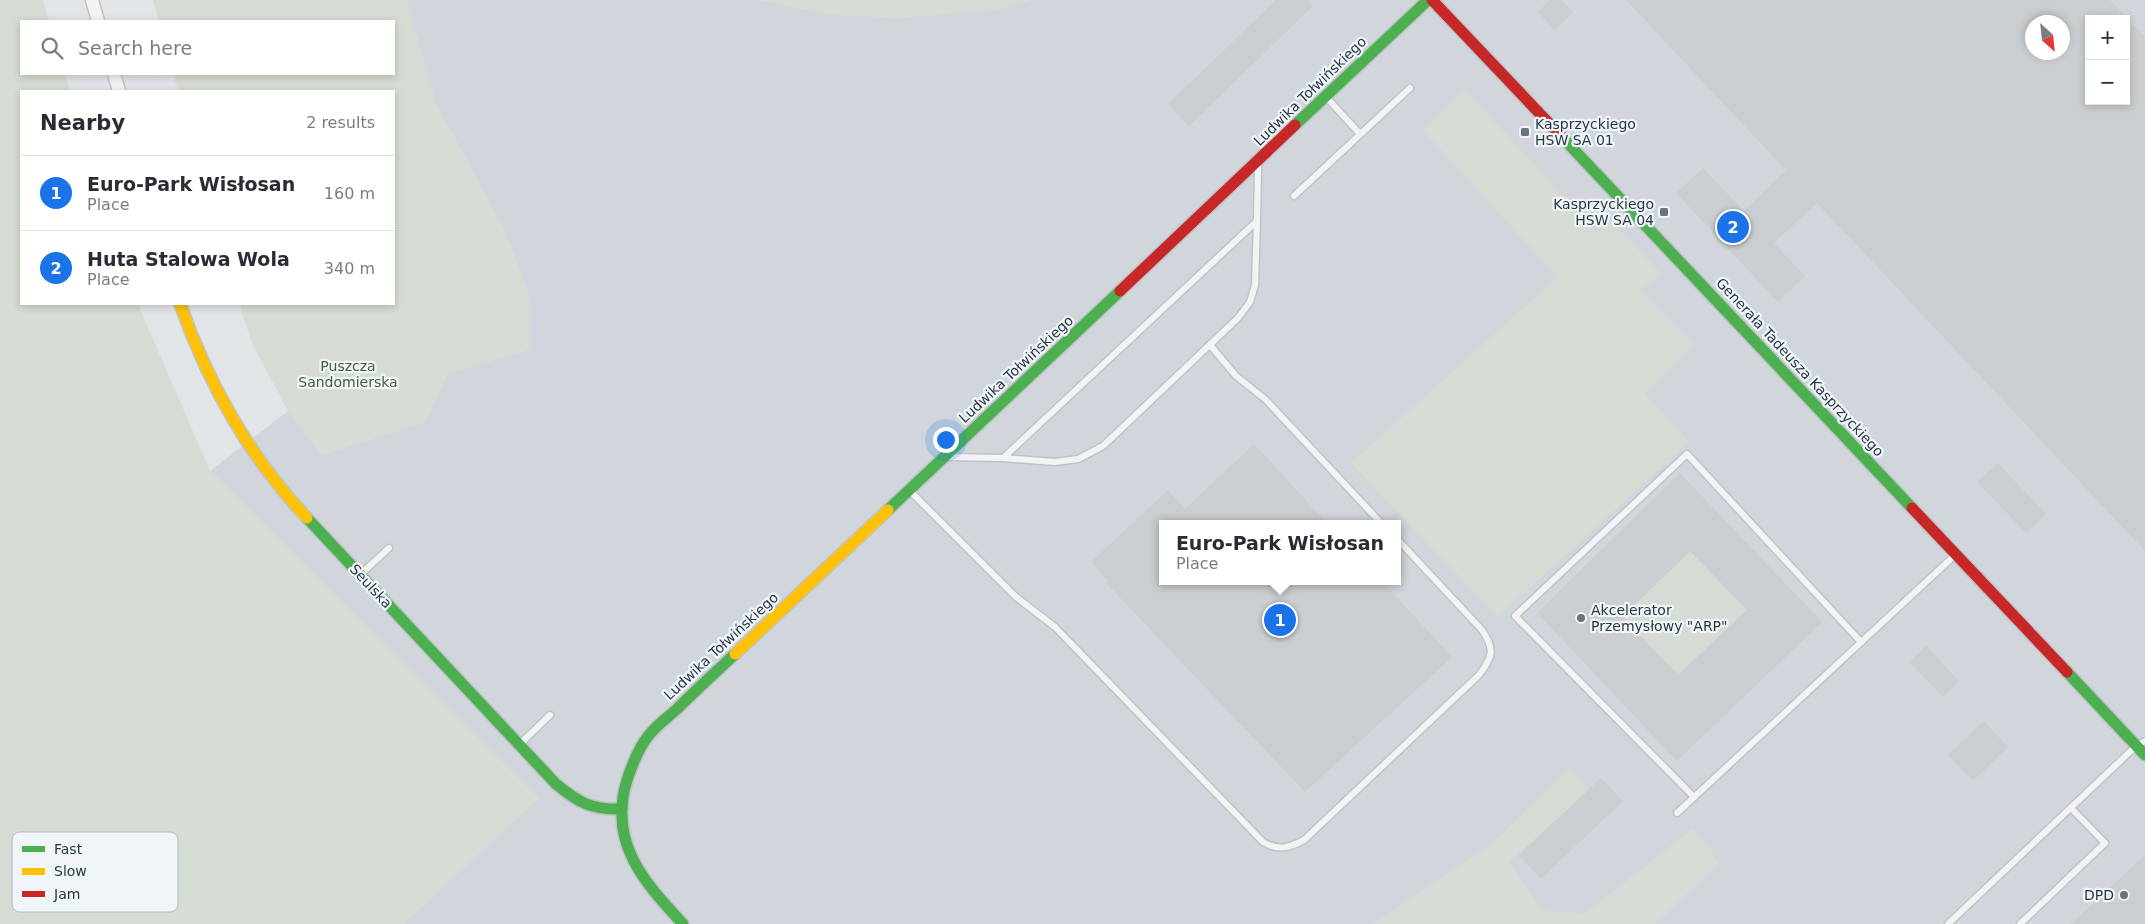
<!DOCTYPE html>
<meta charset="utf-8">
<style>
body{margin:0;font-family:"DejaVu Sans",sans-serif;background:#f2f2f3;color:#2b2b33}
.controls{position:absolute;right:15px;top:15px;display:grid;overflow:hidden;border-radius:0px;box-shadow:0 2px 8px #0003}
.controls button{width:45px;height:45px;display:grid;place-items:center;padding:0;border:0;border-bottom:1px solid #e1e1e2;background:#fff;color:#2b2b33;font:25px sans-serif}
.compass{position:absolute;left:2025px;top:15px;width:45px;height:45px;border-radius:50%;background:#fff;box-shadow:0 2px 8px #0003;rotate:153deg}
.you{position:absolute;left:945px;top:439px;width:18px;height:18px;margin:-12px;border:4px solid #fff;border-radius:50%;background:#1a73e8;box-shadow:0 0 0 8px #1a73e833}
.badge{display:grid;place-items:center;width:32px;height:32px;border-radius:50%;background:#1a73e8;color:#fff;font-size:16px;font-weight:700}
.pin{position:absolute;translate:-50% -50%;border:2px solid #fff;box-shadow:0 1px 5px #0006}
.popup{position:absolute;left:1159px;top:520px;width:242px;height:65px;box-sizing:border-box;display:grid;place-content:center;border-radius:0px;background:#fff;filter:drop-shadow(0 1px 4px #0005);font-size:16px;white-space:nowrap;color:#7c7c81}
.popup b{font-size:19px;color:#2b2b33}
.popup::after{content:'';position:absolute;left:50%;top:100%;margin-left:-10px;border:10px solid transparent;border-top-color:#fff}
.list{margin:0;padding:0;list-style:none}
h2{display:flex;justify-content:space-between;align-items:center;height:65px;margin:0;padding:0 20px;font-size:21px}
h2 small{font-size:16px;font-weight:400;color:#7c7c81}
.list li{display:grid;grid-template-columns:32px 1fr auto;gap:15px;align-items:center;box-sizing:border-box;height:75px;padding:0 20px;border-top:1px solid #e1e1e2}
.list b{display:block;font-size:19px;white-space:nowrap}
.list p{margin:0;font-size:16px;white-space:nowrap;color:#7c7c81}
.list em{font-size:16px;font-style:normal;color:#7c7c81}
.icon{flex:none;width:28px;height:28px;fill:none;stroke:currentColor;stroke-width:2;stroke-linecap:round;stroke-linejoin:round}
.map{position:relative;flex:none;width:2145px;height:924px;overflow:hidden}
.search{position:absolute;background:#fff;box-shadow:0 2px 8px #0003;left:20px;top:20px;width:375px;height:55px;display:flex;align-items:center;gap:12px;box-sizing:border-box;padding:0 18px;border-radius:0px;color:#7c7c81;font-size:19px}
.panel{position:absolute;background:#fff;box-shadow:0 2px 8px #0003;left:20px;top:90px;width:375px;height:215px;border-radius:0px}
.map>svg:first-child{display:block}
</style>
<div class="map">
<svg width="2145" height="924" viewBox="0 0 2145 924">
<rect width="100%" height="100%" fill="#e2e5e8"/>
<path fill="#d0d6db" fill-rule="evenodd" d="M406 0H759L832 15 990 11 1031 0H2145V924H403L538 798 210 471 288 411 322 455 425 422 447 374 530 349 506 233 435 102ZM2089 19H2126V101H2089ZM2032 22H2062V52H2032ZM1162 524H1398V581H1162Z"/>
<g fill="#d5dcd3">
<path d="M0 0H43L49 21H21V74H65L70 91H21V304H138L210 471 539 798 403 924H0Z"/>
<path d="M153 0H406L435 102 506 233 529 293 530 349 447 374 425 422 322 455 288 411 252 343 239 304H394V91H178L173 74H394V21H159Z"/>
<path d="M759 0H1031L990 11 897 18 832 15Z"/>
<path d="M1465 90 1596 232 1611 220 1661 274 1641 290 1694 345 1645 394 1689 442 1498 617 1351 463 1558 277 1423 130Z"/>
<path d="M1690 551 1747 610 1678 675 1622 617Z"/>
<path d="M1569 768 1589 790 1509 862 1543 911 1586 913 1692 829 1711 849 1718 865 1655 924H1373L1495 841Z"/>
</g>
<g fill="#cbced0" fill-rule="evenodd">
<path d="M1276 0H1307L1313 6 1189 126 1168 104Z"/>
<path d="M1550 0H1561L1573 12 1555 30 1538 12Z"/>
<path d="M1626 0H2110L2145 37V551L1817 203 1774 243 1805 276 1778 302 1676 193 1703 168 1744 211 1786 170ZM2089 19H2126V101H2089ZM2032 22H2062V52H2032Z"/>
<path d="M1254 444 1328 524H1162V581H1382L1452 657 1305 792 1106 583 1108 581 1091 562 1168 490 1185 509Z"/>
<path d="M1998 463 2046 514 2026 533 1977 482Z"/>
<path d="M1680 473 1822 622 1677 761 1537 613ZM1690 551 1747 610 1678 675 1622 617Z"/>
<path d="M1926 646 1959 681 1943 697 1910 662Z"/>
<path d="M1984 721 2008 747 1973 781 1948 755Z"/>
<path d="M1601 778 1623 801 1541 879 1519 855Z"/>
<path d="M2145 855V924H2071Z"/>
</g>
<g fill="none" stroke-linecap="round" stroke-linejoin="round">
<defs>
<g id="lane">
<path d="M1327 98 1360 134"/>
<path d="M1294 196 1410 88"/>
<path d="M1210 345 1236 376 1265 399 1382 524"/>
<path d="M949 457 1003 458 1257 221 1258 166"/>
<path d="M1003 458 1055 462 1078 459 1103 446 1238 318 1250 302 1255 285 1257 221"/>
<path d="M910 491 1016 597 1055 627 1263 842C1278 851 1289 848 1304 840L1479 675C1493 657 1495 649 1482 630L1398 540"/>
<path d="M361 574 389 548"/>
<path d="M520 744 550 715"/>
<path d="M1694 797 1515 616 1687 454 1861 642"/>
<path d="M1677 813 1955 555"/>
<path d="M1948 924 2136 746 2145 741"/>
<path d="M2020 924 2105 843 2071 808"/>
</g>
<g id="street">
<path d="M92 0 98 21"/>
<path d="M114 74 119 91"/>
</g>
<g id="fast">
<path d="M1295 125 1428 0"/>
<path d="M1562 137 1912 508"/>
<path d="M888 510 1120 291"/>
<path d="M307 518 556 784C579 803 592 810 622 809"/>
<path d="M2067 672 2145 755"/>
<path d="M683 924C643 881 608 842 627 780 632 765 639 747 649 735 657 725 668 717 677 709 696 690 716 672 735 654"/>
</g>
<g id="slow">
<path d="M180 304C209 385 248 455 307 518"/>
<path d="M735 654 888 510"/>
</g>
<g id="jam">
<path d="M1432 0 1562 137"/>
<path d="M1120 291 1295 125"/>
<path d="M1912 508 2067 672"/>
</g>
</defs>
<use href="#lane" stroke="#c0c3c6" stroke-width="9"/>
<use href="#street" stroke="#c0c3c6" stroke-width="15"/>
<use href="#fast" stroke="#c0c3c6" stroke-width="14"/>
<use href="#slow" stroke="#c0c3c6" stroke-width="14"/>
<use href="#jam" stroke="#c0c3c6" stroke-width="14"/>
<use href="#lane" stroke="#f2f3f4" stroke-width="6"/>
<use href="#street" stroke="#f2f3f4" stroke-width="12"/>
<use href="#fast" stroke="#4caf50" stroke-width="11"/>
<use href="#slow" stroke="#ffc107" stroke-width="11"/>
<use href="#jam" stroke="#c62828" stroke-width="11"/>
</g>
<g fill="#69747d" stroke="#f0f5f7" stroke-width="2">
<rect x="1520" y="127" width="10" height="10" rx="2.5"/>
<rect x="1659" y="207" width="10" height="10" rx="2.5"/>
<circle cx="1581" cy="618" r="5"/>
<circle cx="2124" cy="895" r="5"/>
</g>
<g text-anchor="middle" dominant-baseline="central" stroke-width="4.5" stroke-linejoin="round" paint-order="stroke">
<g font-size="14" fill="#283743" stroke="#f0f5f7">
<text transform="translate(1310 91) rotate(-44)">Ludwika Tołwińskiego</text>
<text transform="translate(1800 367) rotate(47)">Generała Tadeusza Kasprzyckiego</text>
<text transform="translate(1016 369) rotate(-43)">Ludwika Tołwińskiego</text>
<text transform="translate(371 586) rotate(47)">Seulska</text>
<text transform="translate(721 646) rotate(-43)">Ludwika Tołwińskiego</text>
</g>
<g font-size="14" fill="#283743" stroke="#f0f5f7" text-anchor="start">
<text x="1535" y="124">Kasprzyckiego<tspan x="1535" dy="16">HSW SA 01</tspan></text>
<text x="1654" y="204" text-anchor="end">Kasprzyckiego<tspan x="1654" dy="16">HSW SA 04</tspan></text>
<text x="1591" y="610">Akcelerator<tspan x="1591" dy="16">Przemysłowy "ARP"</tspan></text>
<text x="2114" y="895" text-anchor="end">DPD</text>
</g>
<g font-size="14" fill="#455f34" stroke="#f0f5f7">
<text x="348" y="366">Puszcza<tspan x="348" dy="16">Sandomierska</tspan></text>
</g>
</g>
<rect x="12" y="832" width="166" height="80" rx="8" fill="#f0f5f7" stroke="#b4bcc1" stroke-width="1"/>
<rect x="22" y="846" width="23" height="6" fill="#4caf50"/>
<rect x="22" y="868" width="23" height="7" fill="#ffc107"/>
<rect x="22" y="891" width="23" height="6" fill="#c62828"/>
<g font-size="14" fill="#283743">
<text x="54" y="854">Fast</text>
<text x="54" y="876">Slow</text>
<text x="54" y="899">Jam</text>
</g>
</svg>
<div class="controls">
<button>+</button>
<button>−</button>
</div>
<svg class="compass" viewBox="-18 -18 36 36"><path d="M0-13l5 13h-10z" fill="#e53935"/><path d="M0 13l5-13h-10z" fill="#7c7c81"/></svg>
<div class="you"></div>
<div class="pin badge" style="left:1280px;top:620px">1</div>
<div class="popup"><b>Euro-Park Wisłosan</b>Place</div>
<div class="pin badge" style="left:1733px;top:227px">2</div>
<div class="search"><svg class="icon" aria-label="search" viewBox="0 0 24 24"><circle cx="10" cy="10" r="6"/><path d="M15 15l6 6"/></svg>Search here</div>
<section class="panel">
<h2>Nearby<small>2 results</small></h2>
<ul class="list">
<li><span class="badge">1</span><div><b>Euro-Park Wisłosan</b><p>Place</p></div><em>160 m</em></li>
<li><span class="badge">2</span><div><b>Huta Stalowa Wola</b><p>Place</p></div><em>340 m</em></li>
</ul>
</section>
</div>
